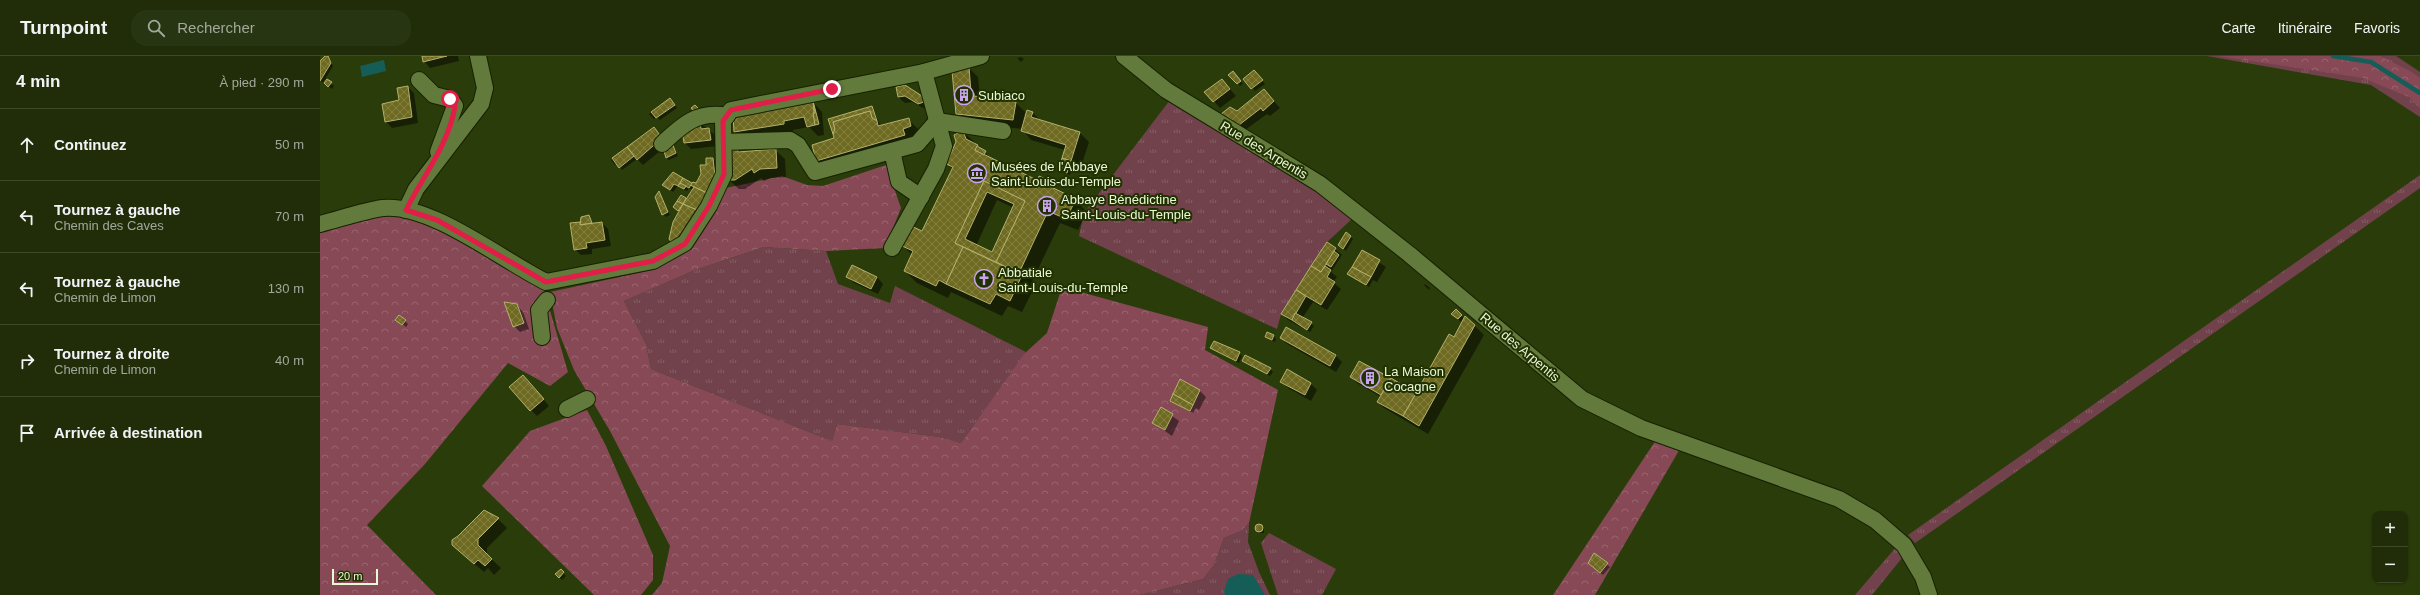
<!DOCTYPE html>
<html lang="fr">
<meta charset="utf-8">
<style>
body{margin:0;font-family:Arial,sans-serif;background:#283512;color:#f1f3f6}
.controls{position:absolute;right:12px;bottom:12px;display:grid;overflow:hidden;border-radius:8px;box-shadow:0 1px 3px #0004}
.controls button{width:36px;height:36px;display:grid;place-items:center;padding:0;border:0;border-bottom:1px solid #3d4929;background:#202d08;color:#f1f3f6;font:20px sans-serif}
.scale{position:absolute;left:12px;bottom:10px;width:46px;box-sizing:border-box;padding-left:4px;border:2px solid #e9f8d7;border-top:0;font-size:11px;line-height:14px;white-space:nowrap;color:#e9f8d7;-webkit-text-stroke:3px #213100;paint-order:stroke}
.stop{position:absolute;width:12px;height:12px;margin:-9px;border:3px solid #e11d48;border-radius:50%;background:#fff}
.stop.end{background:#e11d48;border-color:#fff;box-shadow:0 1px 4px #0008}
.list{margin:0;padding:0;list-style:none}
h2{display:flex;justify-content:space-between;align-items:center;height:52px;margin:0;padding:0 16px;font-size:17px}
h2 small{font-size:13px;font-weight:400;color:#a2a89c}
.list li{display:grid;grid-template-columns:26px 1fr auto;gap:12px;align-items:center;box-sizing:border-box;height:72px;padding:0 16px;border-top:1px solid #3d4929}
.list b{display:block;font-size:15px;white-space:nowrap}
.list p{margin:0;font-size:13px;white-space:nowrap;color:#a2a89c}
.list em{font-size:13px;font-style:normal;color:#a2a89c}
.icon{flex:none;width:22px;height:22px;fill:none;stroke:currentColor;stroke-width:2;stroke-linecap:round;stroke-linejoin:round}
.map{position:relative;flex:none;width:2100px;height:539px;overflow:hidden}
header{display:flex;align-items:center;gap:24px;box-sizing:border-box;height:56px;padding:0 20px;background:#202d08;border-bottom:1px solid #3d4929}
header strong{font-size:19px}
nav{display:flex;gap:22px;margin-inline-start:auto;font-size:14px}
.search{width:280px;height:36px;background:#283512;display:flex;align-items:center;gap:10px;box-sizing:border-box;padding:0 14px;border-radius:16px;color:#a2a89c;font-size:15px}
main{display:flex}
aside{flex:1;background:#202d08}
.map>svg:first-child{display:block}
</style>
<header>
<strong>Turnpoint</strong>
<div class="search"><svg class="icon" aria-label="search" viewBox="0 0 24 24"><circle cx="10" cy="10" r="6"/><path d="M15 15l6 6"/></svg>Rechercher</div>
<nav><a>Carte</a><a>Itinéraire</a><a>Favoris</a></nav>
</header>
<main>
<aside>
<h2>4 min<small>À pied · 290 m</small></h2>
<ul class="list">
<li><svg class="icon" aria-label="ahead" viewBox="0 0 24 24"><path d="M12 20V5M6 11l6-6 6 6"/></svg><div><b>Continuez</b></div><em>50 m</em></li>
<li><svg class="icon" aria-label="left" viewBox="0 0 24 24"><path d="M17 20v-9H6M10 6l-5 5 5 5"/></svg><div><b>Tournez à gauche</b><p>Chemin des Caves</p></div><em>70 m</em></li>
<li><svg class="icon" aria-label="left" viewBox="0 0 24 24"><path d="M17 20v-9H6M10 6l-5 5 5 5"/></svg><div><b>Tournez à gauche</b><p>Chemin de Limon</p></div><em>130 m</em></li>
<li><svg class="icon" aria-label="right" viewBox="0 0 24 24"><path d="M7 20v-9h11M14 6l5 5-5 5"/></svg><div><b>Tournez à droite</b><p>Chemin de Limon</p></div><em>40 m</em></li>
<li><svg class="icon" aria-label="arrive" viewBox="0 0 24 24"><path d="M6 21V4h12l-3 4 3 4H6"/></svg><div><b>Arrivée à destination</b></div></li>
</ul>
</aside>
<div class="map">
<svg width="2100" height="539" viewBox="0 0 2100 539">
<defs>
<pattern id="grass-tufts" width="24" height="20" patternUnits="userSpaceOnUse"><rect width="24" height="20" fill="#71424c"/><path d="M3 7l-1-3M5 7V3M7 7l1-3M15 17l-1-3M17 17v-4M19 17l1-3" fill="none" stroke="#855e65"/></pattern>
<pattern id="forest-crowns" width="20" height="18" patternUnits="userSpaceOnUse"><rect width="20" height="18" fill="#874956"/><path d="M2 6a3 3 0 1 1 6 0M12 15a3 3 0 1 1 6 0" fill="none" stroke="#98646e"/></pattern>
<pattern id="building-cross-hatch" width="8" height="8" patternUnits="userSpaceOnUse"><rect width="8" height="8" fill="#6e6a22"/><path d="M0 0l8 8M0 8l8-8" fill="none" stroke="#838041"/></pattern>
</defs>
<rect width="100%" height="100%" fill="#2b3c0b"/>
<g fill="url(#grass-tufts)">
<path d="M1887 0H2076L2100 16V61L2051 29Z"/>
<path d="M850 44 1001 137 1033 162 1007 186 961 258 957 273 759 180 764 157Z"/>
<path d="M2100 119V132L1595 487 1588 479Z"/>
<path d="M444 191 506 195 518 228 570 247 575 230 706 296 641 387 620 381 517 368 512 385 331 313 326 288 304 245 375 214Z"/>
<path d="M929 467 928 486 939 516 950 539H820L883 523 894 509 904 482 921 475Z"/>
<path d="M949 477 1016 513 1002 539H958L941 487Z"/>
<path d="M1577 490 1582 502 1552 539H1535Z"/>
</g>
<g fill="url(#forest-crowns)">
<path d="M1898 0H2060L2090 15 2100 22V52L2089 41 2043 22Z"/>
<path d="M566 109 581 152 565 192 506 195 444 191 375 214 304 245 326 288 331 313 512 385 517 368 620 381 641 387 704 298 727 277 742 231 888 271 885 294 958 334 929 467 921 475 904 482 894 509 883 523 820 539H332L342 527 350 490 290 375 254 314 237 272 230 236 337 213 373 188 406 132 462 120 487 129 503 130Z"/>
<path d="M63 152 117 164 164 200 224 234 248 316 230 330 188 307 105 408 47 469 116 539H0V168Z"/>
<path d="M267 354 286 390 333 499V524L321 539H274L162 430 210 375Z"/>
<path d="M1338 381 1361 391 1275 539H1233Z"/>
</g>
<g fill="#155d57">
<path d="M64 4 66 15 42 21 40 10Z"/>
<path d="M918 518 933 519 945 539H905L904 535 908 523Z"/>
</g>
<g fill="#0007" fill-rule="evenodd">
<path d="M8 0 13 10 3 27 0 24V7Z"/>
<path d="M103 0H138L139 5 110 12 104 5Z"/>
<path d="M701 1 704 3 701 6 697 2Z"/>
<path d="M649 12 658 21 660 42 695 46 705 56 703 66 713 57 721 65 760 77 769 86 760 114 753 111 750 119 743 117 740 114 745 94 711 84 702 73 646 67 637 58Z"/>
<path d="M937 18 945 28 935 35 924 23Z"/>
<path d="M910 19H916L923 28 920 30Z"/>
<path d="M7 24 14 30 12 33 8 30Z"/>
<path d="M902 24 916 40 900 52 886 36Z"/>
<path d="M585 30 602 40 610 52 605 53 592 46 585 47 578 41Z"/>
<path d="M88 31 94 37 98 67 72 72 66 66Z"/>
<path d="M944 34 960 52 950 60 947 58 925 74 903 58 917 57Z"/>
<path d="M350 43 357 52 340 64 337 61 334 63 329 58Z"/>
<path d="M493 46 502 56 504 79 498 80 489 71 473 74V77L425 85 415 76Z"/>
<path d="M552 51 560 69 588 63 598 73 600 80 507 114 497 105 515 83Z"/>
<path d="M380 67 395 79 397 90 371 93 365 87 363 76Z"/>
<path d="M334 72 348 89 353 88 358 100 349 104 346 102 345 91 323 109 317 103 302 114 297 107 295 109 291 104Z"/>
<path d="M643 76 665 95 669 102 723 128 719 124 728 125 730 128 729 131 755 144 767 156 758 174 740 167 711 228 714 232 702 256 688 250 682 260 631 236 628 242 597 227 585 215 592 199 583 190 603 176 633 113 627 108ZM677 144 694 152 672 198 656 190Z"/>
<path d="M417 91 423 97 455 94 465 103 466 121 450 122 444 125 441 122 425 133H419L409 124Z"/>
<path d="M393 103 399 109 365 189 360 156 357 154 362 141 367 144 373 134 369 132 367 135 358 130 353 136 343 129 353 118 376 129Z"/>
<path d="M339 137 350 159 346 161 343 158Z"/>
<path d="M269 160 273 168 282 167 288 173 291 190 272 193V198L261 199 255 193 259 167 261 169Z"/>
<path d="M1030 180 1033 183 1026 195 1019 189Z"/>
<path d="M1007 187 1022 199 1011 216 1017 221 1013 226 1021 233 1007 254 993 246 983 261 994 270 990 276 968 264 962 258Z"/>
<path d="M1042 195 1066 211 1057 226 1053 224 1049 231 1028 218Z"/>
<path d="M527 221H557L563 228 558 238 534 227Z"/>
<path d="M1105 228 1110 232 1109 234 1104 229Z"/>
<path d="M196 249 203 256 209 273 200 276 194 270Z"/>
<path d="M1141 259 1144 262 1141 266 1136 261Z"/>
<path d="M85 265 88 268 86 271 80 266Z"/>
<path d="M1155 270 1164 279 1108 378 1064 352 1058 346 1061 341 1037 327 1031 321 1040 306 1096 339 1134 282Z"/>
<path d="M966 272 1016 300 1022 306 1016 316 967 288 961 282Z"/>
<path d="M954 280 956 283 955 286 946 281Z"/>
<path d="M891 292 919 297 922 300 919 307Z"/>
<path d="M924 305 950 313 953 316 950 320Z"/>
<path d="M968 315 991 328 997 334 991 345 968 332 962 325Z"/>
<path d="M861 325 880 335 886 341 879 354 876 352 873 357 851 344Z"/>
<path d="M209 326 229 350 217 360 211 354Z"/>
<path d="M841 352 859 365 852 380 834 367Z"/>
<path d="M178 463 187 472 167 492V499L181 512 174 519 168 512 164 516 143 498Z"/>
<path d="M938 468 944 472V477H939L937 474 936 470Z"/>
<path d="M1287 508 1290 511 1283 519 1272 510Z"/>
<path d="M241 515 246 520 242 524 237 518Z"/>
</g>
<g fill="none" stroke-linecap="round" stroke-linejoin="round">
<path stroke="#155d57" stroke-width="4.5" d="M2013 0 2051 6 2100 37"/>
</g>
<g fill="url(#building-cross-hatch)" stroke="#b3b16a" fill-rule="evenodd">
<path d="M5 0H8L11 7 0 25V5Z"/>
<path d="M102 0H127L103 6Z"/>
<path d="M649 11 651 37H654V40L696 46 693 64 636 58 632 15Z"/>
<path d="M934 14 943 24 931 33 923 23Z"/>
<path d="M913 15 921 25 917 28 908 19Z"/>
<path d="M7 23 12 26 8 31 4 27Z"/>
<path d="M902 23 910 33 893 46 884 36Z"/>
<path d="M585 29 602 40 604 46 598 48 585 40 578 41 576 31Z"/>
<path d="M88 30 92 61 65 66 62 48 79 44 77 32Z"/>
<path d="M944 33 954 45 943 55 941 52 919 69 901 58 910 51 917 55Z"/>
<path d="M350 42 355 49 336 62 331 56Z"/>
<path d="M493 45 495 69 487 71 484 61 464 65V68L414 76 413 60Z"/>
<path d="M493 45 499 68 495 69 493 57H495Z"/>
<path d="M375 49 379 53 375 57 371 52Z"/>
<path d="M552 50 557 65 552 62 550 55 513 66 515 73 513 78 508 63Z"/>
<path d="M707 54 713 56 711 61 760 76 751 105 742 102 746 89 701 75Z"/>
<path d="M550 55 552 62 557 65 558 70 589 62 591 70 583 73 585 79 496 105 492 89 514 82 513 78 515 73 513 66Z"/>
<path d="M380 66 381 73 389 72 391 84 364 87 362 75Z"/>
<path d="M334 71 342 82 317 104 307 91Z"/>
<path d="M643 75 646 83 658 89 655 94 756 143 746 163 728 155 699 217 676 206 705 145 664 125 635 187 643 191 626 228 619 224 616 230 584 215 593 195 582 190 591 170 602 175 633 111 626 108 636 86 634 79Z"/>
<path d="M351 84 356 97 346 102 344 95Z"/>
<path d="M417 90 418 96 456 93 457 112 440 113 434 117 432 113 415 124H408L410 97Z"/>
<path d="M657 90 666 95 664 99 655 94Z"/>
<path d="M307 91 314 100 299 112 292 102Z"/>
<path d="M386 102H393L395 120 387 137 370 129 373 126 376 127 381 118 380 109H386Z"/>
<path d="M742 102 751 105 747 117 739 114Z"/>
<path d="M353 116 363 122 358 130 354 128 350 134 342 129Z"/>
<path d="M719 120 728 124 726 128 718 124Z"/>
<path d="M363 122 372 127 369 132 360 127Z"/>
<path d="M664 125 705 145 676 206 635 187ZM667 136 694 148 672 196 645 183Z"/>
<path d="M360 127 366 130 364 133 358 130Z"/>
<path d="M374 131 387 137 377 154 363 148Z"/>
<path d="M339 135 348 156 342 159 335 141Z"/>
<path d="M361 139 366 142 363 148 357 145Z"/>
<path d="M357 145 363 148 358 155 353 151Z"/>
<path d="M363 148 377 154 359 183 353 188 349 183 353 166Z"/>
<path d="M269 159 272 167 260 169 261 161Z"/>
<path d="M260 166V169L282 166 285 184 266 187 267 192 254 194 250 167Z"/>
<path d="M1026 176 1031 180 1023 193 1018 189Z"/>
<path d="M1007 186 1016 192 1001 216 991 210Z"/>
<path d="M643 191 702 219 690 245 676 238 670 248 626 228Z"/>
<path d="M1042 194 1060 204 1051 221 1032 211Z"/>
<path d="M1014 195 1019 199 1011 211 1006 208Z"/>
<path d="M532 209 557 221 551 233 526 221Z"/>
<path d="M991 210 1001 216 1005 210 1011 214 1007 221 1015 226 1001 249 976 234Z"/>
<path d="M1032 211 1051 221 1046 229 1027 218Z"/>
<path d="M976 234 986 240 972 264 961 258Z"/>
<path d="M184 246 197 248 204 267 193 271Z"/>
<path d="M1136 253 1142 259 1138 263 1131 258Z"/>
<path d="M975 257 992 266 987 274 972 264Z"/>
<path d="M79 259 86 264 82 269 75 264Z"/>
<path d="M1145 260 1155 269 1099 370 1083 360 1129 278 1134 281Z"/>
<path d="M966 271 1016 299 1010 310 960 282Z"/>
<path d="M947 276 954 279 952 284 945 281Z"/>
<path d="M894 285 920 296 916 305 890 292Z"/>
<path d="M925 299 951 312 947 318 922 305Z"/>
<path d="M1039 305 1071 322 1061 339 1030 321Z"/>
<path d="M967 313 991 327 985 339 960 326Z"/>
<path d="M203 319 224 343 210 355 189 331Z"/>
<path d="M1071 322 1096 337 1083 360 1057 346Z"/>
<path d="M860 323 880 334 873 349 853 338Z"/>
<path d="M853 338 873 349 870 355 850 345Z"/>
<path d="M841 351 853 358 845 374 832 367Z"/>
<path d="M164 454 179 462 158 483V489L172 503 165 510 158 504 154 508 132 489V484L138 480Z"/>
<circle cx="939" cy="472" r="4"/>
<path d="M1274 497 1288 507 1280 517 1268 507Z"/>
<path d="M241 513 244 516 239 522 235 518Z"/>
</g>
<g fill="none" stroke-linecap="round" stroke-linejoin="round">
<defs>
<g id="minor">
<path d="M804 0 846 34 1000 128 1089 198 1262 343 1321 372 1519 443 1555 464 1584 489 1603 521 1609 539"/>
<path d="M99 24 114 39 130 43 135 50 118 96"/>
<path d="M404 86 470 84 478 89 495 116 597 88 617 65 683 75"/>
<path d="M342 88C362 69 378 54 407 60"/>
<path d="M572 95 579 126 601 141"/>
<path d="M86 154 96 133 161 48 165 32 158 0"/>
<path d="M0 168C20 163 42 155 63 152 110 147 182 204 226 226L333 205 365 187 389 150 404 118 403 65 411 54 604 16 661 0"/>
<path d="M572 192 616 113 624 90 604 16"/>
<path d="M222 281 219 254 227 244"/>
<path d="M247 353 267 343"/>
</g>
</defs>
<use href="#minor" stroke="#162101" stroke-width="18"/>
<use href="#minor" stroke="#627a3c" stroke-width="16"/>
</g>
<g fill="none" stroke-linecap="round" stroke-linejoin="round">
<path stroke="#e11d48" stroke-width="5" d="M130 43 135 50C129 88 103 120 86 154L117 164 226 226 333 205 365 188 389 150 404 118 403 65 411 54 512 33"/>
</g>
<defs>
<symbol id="building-ring" viewBox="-11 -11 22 22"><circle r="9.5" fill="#213100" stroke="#c9a5ee" stroke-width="1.5"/><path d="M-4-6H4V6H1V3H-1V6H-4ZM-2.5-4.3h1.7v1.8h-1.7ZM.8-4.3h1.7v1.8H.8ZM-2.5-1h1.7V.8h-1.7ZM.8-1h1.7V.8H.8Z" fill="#c9a5ee"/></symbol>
<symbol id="museum-ring" viewBox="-11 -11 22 22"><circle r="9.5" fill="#213100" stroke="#c9a5ee" stroke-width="1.5"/><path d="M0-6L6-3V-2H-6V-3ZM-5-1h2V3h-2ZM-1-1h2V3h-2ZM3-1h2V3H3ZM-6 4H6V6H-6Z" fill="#c9a5ee"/></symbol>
<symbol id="church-ring" viewBox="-11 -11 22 22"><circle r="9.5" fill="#213100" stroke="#c9a5ee" stroke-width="1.5"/><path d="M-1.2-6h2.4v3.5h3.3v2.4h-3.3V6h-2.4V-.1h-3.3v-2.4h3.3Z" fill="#c9a5ee"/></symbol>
</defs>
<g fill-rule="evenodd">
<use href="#building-ring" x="633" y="28" width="22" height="22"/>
<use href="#museum-ring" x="646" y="106" width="22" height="22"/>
<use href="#building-ring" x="716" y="139" width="22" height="22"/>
<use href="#church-ring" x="653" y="212" width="22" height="22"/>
<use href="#building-ring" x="1039" y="311" width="22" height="22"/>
</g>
<g text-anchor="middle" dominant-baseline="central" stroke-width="4" stroke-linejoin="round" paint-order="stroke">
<g font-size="13" fill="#e9f8d7" stroke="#213100" text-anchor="start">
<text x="658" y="39">Subiaco</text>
<text x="671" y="110">Musées de l'Abbaye<tspan x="671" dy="15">Saint-Louis-du-Temple</tspan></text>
<text x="741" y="143">Abbaye Bénédictine<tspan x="741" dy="15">Saint-Louis-du-Temple</tspan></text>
<text x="678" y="216">Abbatiale<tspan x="678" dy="15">Saint-Louis-du-Temple</tspan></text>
<text x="1064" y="315">La Maison<tspan x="1064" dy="15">Cocagne</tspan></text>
</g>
<g font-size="13" fill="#e9f8d7" stroke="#213100">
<text transform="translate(944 94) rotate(31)">Rue des Arpentis</text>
<text transform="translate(1200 291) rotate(40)">Rue des Arpentis</text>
</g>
</g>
</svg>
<div class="controls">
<button>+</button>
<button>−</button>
</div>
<div class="scale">20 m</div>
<div class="stop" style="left:130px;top:43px"></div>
<div class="stop end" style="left:512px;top:33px"></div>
</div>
</main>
